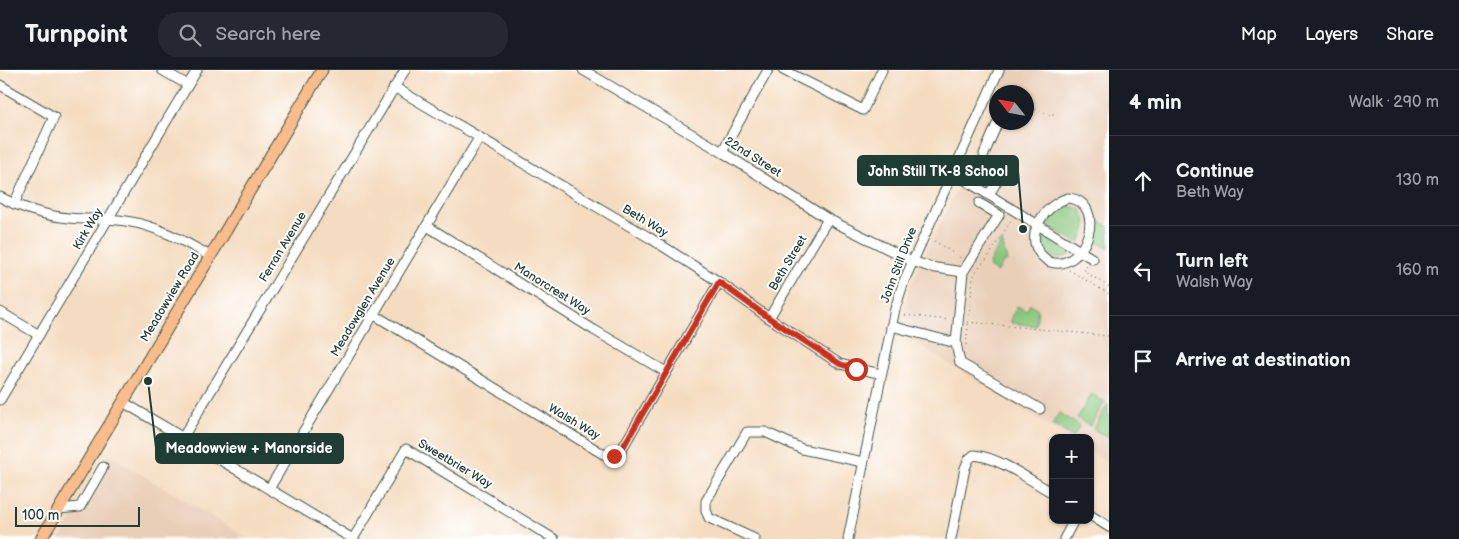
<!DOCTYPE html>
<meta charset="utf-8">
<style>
body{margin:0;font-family:"Balsamiq Sans",sans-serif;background:#242831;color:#f1f3f6}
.controls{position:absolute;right:15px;bottom:15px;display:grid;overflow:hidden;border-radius:10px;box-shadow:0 1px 4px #0004}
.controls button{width:45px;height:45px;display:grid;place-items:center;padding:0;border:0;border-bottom:1px solid #363941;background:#171b24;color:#f1f3f6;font:25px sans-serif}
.compass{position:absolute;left:989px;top:15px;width:45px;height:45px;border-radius:50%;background:#171b24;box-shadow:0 1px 4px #0004;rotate:301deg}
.scale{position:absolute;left:15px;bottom:12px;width:125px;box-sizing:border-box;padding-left:5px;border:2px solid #1f3d34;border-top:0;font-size:14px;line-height:18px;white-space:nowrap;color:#1f3d34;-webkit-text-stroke:4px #fff;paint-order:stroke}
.stop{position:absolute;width:15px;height:15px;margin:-11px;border:4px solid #c8321e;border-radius:50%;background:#fff}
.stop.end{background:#c8321e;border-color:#fff;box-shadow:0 1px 5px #0008}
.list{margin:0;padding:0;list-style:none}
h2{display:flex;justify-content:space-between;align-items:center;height:65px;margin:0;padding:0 20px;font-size:21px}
h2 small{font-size:16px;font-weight:400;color:#9ea1a6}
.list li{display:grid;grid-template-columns:32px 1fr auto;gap:15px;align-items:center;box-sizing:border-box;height:90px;padding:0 20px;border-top:1px solid #363941}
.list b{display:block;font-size:19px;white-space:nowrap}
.list p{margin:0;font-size:16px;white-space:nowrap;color:#9ea1a6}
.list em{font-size:16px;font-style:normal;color:#9ea1a6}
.icon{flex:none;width:28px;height:28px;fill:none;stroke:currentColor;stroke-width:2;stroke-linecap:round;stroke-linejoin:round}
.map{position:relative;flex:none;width:1109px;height:469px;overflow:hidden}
header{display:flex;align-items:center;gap:30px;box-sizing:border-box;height:70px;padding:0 25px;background:#171b24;border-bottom:1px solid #363941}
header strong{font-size:24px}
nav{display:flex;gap:28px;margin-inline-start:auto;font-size:18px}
.search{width:350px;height:45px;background:#242831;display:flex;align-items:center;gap:12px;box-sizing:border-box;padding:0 18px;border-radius:20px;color:#9ea1a6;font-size:19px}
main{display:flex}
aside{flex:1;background:#171b24}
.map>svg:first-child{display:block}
</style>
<header>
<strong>Turnpoint</strong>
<div class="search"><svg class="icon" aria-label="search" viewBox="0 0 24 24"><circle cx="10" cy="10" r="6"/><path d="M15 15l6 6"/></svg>Search here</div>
<nav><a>Map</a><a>Layers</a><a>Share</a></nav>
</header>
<main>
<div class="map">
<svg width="1109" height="469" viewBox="0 0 1109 469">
<rect width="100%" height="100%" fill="#fff"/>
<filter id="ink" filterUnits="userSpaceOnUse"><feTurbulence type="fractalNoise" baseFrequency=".02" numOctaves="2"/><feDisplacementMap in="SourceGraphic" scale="10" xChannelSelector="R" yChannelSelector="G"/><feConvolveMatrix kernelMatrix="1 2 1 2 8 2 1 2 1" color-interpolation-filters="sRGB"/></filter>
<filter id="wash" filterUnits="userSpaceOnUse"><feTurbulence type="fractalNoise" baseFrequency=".0096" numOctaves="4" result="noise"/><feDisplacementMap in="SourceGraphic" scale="20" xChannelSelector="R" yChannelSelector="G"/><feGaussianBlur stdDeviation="1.12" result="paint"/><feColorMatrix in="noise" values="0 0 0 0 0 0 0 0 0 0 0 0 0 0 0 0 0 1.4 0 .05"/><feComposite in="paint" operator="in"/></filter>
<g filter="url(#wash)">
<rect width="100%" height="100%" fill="#f5dcc0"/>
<g fill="#eacfb8">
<path d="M1009 0H1109V393L1090 382V368H1068L898 262 909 218 966 101 967 92 996 27V52H1026V22H998Z"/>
<path d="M109 385 249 469H60Z"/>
</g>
<g fill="#88c67d" stroke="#548258">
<path d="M1067 135 1080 139C1089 151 1087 162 1078 173L1046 155 1055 139Z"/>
<path d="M1100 152 1109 156V179L1094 170Z"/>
<path d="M1041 164 1071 182V184C1053 194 1040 184 1039 165Z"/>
<path d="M1002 171 1007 191 1003 193 997 202 990 198 989 193Z"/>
<path d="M1030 234 1038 239 1036 256 1011 253V247L1018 236 1026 241Z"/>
<path d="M1092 324 1105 332 1090 356 1077 348Z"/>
<path d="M1108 334 1109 363 1107 367 1093 359Z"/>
<path d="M1059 343 1080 356 1073 367 1052 354Z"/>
</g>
</g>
<g filter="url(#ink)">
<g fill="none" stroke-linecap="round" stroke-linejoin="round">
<defs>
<g id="minor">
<path d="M162 0 188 15"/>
<path d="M583 0 722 82 828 149 912 191 930 197 963 202"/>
<path d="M783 0 863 40 882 0"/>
<path d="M0 15 54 47 14 134"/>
<path d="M394 17 650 168 719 212 769 248 840 294 881 304"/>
<path d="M722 82 768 0"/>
<path d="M984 84 998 52"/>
<path d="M952 102 1093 189"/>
<path d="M989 125 1007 93"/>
<path d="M0 127C22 138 45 146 69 148 88 150 108 148 126 151 158 156 184 171 210 186"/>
<path d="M1068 128C1109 132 1086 203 1050 192 1046 190 1044 188 1041 185 1023 164 1046 134 1068 128Z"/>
<path d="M979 133 999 145 963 202 956 273 960 293 1040 339"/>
<path d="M427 156 594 260 666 302"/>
<path d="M0 242 39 265"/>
<path d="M373 244 603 384 613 386 619 384 719 212"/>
<path d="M769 248 828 149"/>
<path d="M891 256 956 273"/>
<path d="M0 330 197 0"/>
<path d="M123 332 353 469"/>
<path d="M183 367 405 0"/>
<path d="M269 419 479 68"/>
<path d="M59 439 80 437 103 397"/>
<path d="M1090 445 1109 457"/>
<path d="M353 469 406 379 554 469"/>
<path d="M755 469 709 448 706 440V431L747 362H765L802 379 863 392"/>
<path d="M848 469 895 239 904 211 999 0"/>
<path d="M951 469 965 398 969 389 974 385C999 387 1031 411 1053 423"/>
<path d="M1064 469 1074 450"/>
</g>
<path id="major" d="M41 469 322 0"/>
</defs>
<use href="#minor" stroke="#3f5549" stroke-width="11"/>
<use href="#major" stroke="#3f5549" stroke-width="13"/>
<g stroke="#3f5549" stroke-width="1" stroke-dasharray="1 4" stroke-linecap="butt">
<path d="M1026 35 1052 46 1054 42"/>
<path d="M934 171 961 188"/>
<path d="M1087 195 1084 201 1109 217"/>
<path d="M1069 200 1109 224"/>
<path d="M905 245 949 250"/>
<path d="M968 252 1109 266"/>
<path d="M966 275 973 207 981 194 985 192 1012 149"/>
</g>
<use href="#minor" stroke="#fff" stroke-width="9"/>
<use href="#major" stroke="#f9bc8a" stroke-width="11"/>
</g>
</g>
<g fill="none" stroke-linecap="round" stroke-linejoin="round" filter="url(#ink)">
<path stroke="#c8321e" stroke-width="6" d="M614 386 619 384 719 212 769 248 840 294 856 299"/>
</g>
<g text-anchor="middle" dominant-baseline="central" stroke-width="4" stroke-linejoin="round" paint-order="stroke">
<g font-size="12" fill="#1f3d34" stroke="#fff">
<text transform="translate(753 87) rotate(32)">22nd Street</text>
<text transform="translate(645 151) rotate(31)">Beth Way</text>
<text transform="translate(88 159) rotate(-59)">Kirk Way</text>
<text transform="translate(283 177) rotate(-59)">Ferran Avenue</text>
<text transform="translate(788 193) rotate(-59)">Beth Street</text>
<text transform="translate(899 195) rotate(-69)">John Still Drive</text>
<text transform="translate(552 219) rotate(32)">Manorcrest Way</text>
<text transform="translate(170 227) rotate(-59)">Meadowview Road</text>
<text transform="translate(363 237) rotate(-59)">Meadowglen Avenue</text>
<text transform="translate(574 352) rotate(31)">Walsh Way</text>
<text transform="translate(455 394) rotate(31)">Sweetbrier Way</text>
</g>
</g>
<path fill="none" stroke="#1f3d34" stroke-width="2" d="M1023 159L1018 101M148 311L156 378"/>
<g fill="#1f3d34" stroke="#fff" stroke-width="2">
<circle cx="1023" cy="159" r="5"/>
<circle cx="148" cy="311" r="5"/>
</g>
<g fill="#1f3d34" stroke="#1f3d34" stroke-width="2">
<rect x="858" y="86" width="160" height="29" rx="5"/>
<rect x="156" y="364" width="187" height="29" rx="5"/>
</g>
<g font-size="14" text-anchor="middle" font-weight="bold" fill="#fff">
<text x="938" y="106">John Still TK-8 School</text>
<text x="249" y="383">Meadowview + Manorside</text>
</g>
</svg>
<div class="controls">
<button>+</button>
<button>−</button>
</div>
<svg class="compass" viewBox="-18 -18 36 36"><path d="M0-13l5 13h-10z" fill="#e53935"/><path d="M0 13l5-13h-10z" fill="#9ea1a6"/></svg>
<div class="scale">100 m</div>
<div class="stop" style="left:856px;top:299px"></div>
<div class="stop end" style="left:614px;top:386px"></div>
</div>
<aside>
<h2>4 min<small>Walk · 290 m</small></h2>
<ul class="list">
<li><svg class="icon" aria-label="ahead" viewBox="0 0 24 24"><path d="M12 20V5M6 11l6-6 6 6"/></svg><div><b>Continue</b><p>Beth Way</p></div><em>130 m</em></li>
<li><svg class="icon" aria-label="left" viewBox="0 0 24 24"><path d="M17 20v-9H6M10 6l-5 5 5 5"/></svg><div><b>Turn left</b><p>Walsh Way</p></div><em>160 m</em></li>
<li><svg class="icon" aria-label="arrive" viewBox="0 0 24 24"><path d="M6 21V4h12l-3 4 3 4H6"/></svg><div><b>Arrive at destination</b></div></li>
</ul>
</aside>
</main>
